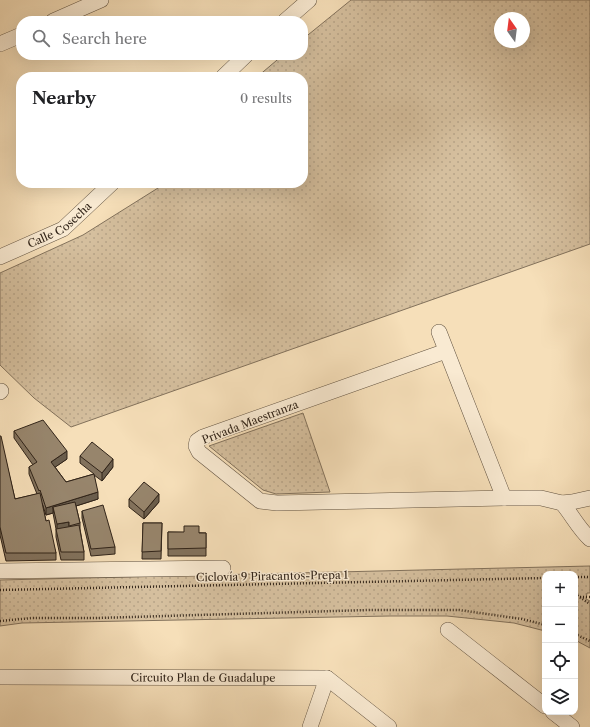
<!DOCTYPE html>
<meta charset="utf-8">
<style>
body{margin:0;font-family:"Libre Caslon Text",serif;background:#f2f2f2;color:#202124}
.controls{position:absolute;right:12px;bottom:12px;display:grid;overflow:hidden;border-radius:8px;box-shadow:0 4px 16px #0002}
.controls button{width:36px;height:36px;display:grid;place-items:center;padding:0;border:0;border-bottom:1px solid #e0e0e0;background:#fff;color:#202124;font:20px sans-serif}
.compass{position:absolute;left:494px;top:12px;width:36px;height:36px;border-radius:50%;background:#fff;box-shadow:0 4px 16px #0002;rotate:346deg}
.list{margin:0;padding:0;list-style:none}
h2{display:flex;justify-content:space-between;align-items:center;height:52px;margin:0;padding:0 16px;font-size:17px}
h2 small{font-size:13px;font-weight:400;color:#757577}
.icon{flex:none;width:22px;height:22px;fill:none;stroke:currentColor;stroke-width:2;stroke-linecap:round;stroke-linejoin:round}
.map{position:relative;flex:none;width:590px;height:727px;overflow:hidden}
.search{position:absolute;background:#fff;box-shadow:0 4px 16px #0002;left:16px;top:16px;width:292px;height:44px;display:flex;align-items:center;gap:10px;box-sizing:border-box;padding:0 14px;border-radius:16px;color:#757577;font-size:15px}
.panel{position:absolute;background:#fff;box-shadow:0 4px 16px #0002;left:16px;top:72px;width:292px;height:116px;border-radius:16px}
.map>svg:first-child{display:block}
</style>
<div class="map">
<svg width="590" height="727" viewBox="0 0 590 727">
<defs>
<pattern id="grass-dots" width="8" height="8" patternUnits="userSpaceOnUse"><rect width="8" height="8" fill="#d5bf9e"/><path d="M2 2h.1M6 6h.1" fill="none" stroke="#b7a488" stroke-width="1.8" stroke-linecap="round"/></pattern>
</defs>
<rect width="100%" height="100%" fill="#f6dfb9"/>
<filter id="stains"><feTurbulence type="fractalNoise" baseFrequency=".005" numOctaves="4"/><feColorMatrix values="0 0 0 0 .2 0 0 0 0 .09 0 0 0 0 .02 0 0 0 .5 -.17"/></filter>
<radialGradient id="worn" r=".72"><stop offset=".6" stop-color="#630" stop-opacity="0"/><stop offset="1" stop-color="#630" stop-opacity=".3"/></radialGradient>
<g fill="url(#grass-dots)" stroke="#83725c" fill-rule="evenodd">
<path d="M351 0H590V244L71 427 34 398 0 365V273L83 235 166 183H303V77H257L283 55H303V39ZM500 18H524V42H500Z"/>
<path d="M303 413 330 492 276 494 263 490 209 446Z"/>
<path d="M590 566V593H587L586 599 590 601V648L575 640V574H545V631L514 623 447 616H390L22 623 0 626V580Z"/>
</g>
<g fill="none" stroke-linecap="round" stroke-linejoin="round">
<defs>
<g id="street">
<path d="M53 21 101 0"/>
<path d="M285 21 309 0"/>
<path d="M0 44 21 35"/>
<path d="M223 77 246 55"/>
<path id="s1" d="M0 257 63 229 112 183"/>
<path d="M439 332 504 498"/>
<path d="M446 351 203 437 197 441 196 446 199 452 260 501 277 503 504 498H541L562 503 572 502 590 498"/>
<path d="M0 392 1 391"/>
<path d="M562 503C572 515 579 529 590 539"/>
<path d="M0 571 223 568"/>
<path d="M448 630 545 706"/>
<path id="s2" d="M0 677 327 678 389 727"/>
<path d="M553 712 572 727"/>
<path d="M310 727 327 678"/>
</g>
</defs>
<use href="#street" stroke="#625341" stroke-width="16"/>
<g stroke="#312419" stroke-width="2.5" stroke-dasharray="1 2" stroke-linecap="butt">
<path d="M575 577H590"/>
<path d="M0 590 545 578"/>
<path d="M575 594 590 604"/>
<path d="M580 597H590"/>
<path d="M0 621 32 618H97L369 610H459L522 619 545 625"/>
<path d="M575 634 590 641"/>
</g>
<use href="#street" stroke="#f9ead2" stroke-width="15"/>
</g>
<g fill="#82725d" stroke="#312419">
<path d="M14 431 67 459 55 467 66 482 94 474 80 463V456L113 467 102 481 94 475 98 499 76 506 80 523V529L84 552V560H61L56 537V529L53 513 46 515 42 503 46 521 56 553V560L6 561 0 535V436L15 499 37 494 29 474V467L33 465 14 438Z"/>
<path d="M129 499 159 502 144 519 129 507Z"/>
<path d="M82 511 115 547V554L91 556 82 518Z"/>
<path d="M143 523H162L161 559H142Z"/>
<path d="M168 532 206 533V556H168Z"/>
</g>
<g fill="#6a5d4c" stroke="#312419">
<path d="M67 451V459L51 470V462Z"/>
<path d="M113 459V467L102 481V473Z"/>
<path d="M98 492V499L54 513 53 507V513L46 515V508Z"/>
<path d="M159 494V502L144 519V512Z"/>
<path d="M69 522V529L57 532V524Z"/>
</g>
<g fill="#97856c" stroke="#312419">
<path d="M43 420 67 451 51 462 66 482 94 474 98 492 46 508 40 490 39 491 29 467 37 462 14 431Z"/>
<path d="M0 436H1L15 499 40 493 46 521 49 520 56 553H6L0 527Z"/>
<path d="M92 442 113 459 102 473 80 456Z"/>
<path d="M144 482 159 494 144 512 129 499Z"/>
<path d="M75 502 80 523 69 526V522L57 524 53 507Z"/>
<path d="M103 505 115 547 91 549 82 511Z"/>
<path d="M143 523H162L161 551 142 552Z"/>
<path d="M79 525 84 552H61L56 529Z"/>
<path d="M184 526H199V533H206V548L168 549V532H184Z"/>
</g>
<g text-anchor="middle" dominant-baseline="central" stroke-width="3" stroke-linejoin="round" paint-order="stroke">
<g font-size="11" fill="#312419" stroke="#f9ead2">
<text stroke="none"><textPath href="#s1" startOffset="68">Calle Cosecha</textPath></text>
<text transform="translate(250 422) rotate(-21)">Privada Maestranza</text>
<text transform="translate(272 576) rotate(-1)">Ciclovía 9 Piracantos-Prepa 1</text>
<text stroke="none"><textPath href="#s2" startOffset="203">Circuito Plan de Guadalupe</textPath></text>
</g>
</g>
<rect width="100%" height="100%" filter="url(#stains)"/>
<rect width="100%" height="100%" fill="url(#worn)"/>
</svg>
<div class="controls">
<button>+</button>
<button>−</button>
<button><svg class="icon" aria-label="locate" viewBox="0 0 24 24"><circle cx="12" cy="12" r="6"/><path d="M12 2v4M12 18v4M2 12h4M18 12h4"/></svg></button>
<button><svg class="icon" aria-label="layers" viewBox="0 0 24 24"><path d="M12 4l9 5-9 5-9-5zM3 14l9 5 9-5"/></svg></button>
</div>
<svg class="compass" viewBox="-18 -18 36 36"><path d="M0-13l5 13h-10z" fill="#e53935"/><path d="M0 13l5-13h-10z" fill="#757577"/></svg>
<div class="search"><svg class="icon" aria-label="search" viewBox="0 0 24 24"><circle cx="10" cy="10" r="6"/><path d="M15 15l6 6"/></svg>Search here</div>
<section class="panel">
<h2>Nearby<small>0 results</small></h2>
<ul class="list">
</ul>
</section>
</div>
